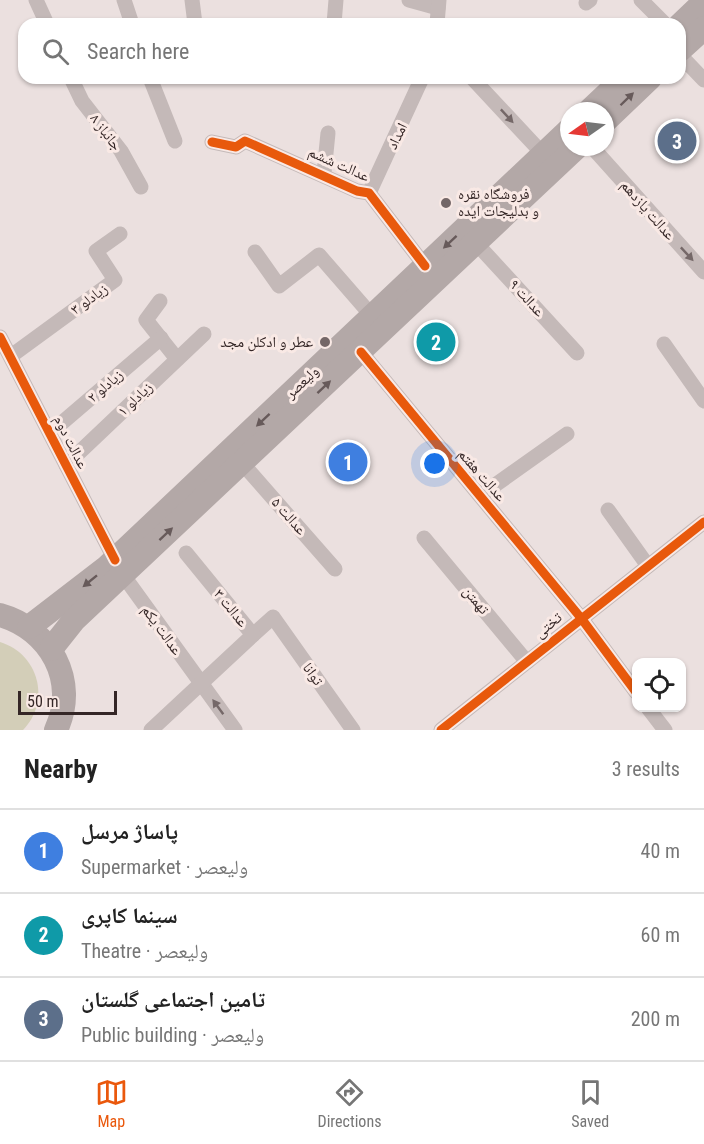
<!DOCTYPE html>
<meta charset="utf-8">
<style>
body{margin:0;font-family:"Roboto Condensed","Noto Naskh Arabic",sans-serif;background:#f6f6f6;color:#222}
.controls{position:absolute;right:18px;bottom:18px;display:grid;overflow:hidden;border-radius:12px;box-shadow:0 2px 4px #0004}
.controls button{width:54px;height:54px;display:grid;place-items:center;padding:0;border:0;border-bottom:2px solid #e0e0e0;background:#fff;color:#222;font:30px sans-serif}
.compass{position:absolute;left:560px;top:102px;width:54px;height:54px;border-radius:50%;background:#fff;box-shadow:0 2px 4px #0004;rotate:256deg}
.scale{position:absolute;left:18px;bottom:15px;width:99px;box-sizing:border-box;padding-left:6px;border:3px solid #342626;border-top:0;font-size:16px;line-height:21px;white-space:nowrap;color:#342626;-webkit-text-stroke:4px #f9e9e5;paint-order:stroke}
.you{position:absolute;left:435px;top:464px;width:21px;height:21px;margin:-15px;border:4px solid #fff;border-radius:50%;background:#1a73e8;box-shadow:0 0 0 9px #1a73e833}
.badge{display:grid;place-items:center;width:39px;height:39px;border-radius:50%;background:#ea580c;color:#fff;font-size:20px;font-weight:700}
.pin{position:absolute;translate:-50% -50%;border:3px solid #fff;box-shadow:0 2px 6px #0006}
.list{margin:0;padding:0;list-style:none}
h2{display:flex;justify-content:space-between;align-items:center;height:78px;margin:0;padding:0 24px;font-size:26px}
h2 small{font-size:20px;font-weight:400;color:#767676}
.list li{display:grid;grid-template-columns:39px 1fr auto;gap:18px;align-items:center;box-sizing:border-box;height:84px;padding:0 24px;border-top:2px solid #e0e0e0}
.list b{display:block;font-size:22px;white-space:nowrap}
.list p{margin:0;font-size:20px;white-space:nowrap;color:#767676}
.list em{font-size:20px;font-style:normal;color:#767676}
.icon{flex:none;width:33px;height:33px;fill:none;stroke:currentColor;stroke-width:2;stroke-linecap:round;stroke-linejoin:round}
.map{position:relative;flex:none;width:704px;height:730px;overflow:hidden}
.search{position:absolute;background:#fff;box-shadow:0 2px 4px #0004;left:18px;right:18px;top:18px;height:66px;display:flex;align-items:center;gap:15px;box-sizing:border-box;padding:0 21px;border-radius:18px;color:#767676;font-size:22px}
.sheet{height:330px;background:#fff}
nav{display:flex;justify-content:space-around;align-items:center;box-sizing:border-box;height:84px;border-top:2px solid #e0e0e0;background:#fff;font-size:16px;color:#767676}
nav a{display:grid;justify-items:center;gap:3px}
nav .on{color:#ea580c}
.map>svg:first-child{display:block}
</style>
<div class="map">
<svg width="704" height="730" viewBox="0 0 704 730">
<rect width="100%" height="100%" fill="#ebe0df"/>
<path fill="#d3ceb8" d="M0 642C39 654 51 701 23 730H0Z"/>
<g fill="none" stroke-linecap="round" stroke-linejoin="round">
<g stroke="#c4b9b8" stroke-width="15">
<path d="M36 0 47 24"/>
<path d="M124 0 132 24"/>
<path d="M192 0 195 24"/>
<path d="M409 0 438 8"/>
<path d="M641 0 665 24"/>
<path d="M586 3 590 0"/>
<path d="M334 24 336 0"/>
<path d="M437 24 439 0"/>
<path d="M680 55 704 80"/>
<path d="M71 78 82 101 121 151 141 187"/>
<path d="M150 78 175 141"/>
<path d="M472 78 543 154"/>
<path d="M212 142 236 147 245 141 357 191 369 193 425 266"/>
<path d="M592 147 704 272"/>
<path d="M324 173 328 133"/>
<path d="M369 193 422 78"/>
<path d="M476 243 577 353"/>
<path d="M255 252 279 286 319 255 372 316"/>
<path d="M160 301 146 320 177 359"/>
<path d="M0 337 115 560"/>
<path d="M664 344 704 401"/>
<path d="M361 352 581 618 636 692"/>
<path d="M11 356 115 280 96 251 120 234"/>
<path d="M50 433 161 338"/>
<path d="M242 463 335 569"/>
<path d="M66 465 204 334"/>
<path d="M481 495 567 434"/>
<path d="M608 510 648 566"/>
<path d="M424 538 527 662"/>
<path d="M123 575 235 730"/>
<path d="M253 635 273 617 353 730"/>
<path d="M648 708 665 730"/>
<path d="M151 730 253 635 186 553"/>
<path d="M441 730 704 522"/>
</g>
<g stroke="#b3a8a7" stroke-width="24">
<path d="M680 25 704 2"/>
<path d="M680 50 704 28"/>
<path d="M589 111 624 78"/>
<path d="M605 121 650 78"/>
<path d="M0 615C50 629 79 681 56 730"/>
<path d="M29 627 107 567 569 130"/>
<path d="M51 649 74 620 577 147"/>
</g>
<defs>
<g id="cycleway">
<path d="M212 142 236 147 245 141 357 191 369 193 425 266"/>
<path d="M0 337 115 560"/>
<path d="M361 352 581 618 636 692"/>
<path d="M441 730 704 522"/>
</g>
</defs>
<use href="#cycleway" stroke="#f9e9e5" stroke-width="13"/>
<use href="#cycleway" stroke="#e8590c" stroke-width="9"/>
</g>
<defs><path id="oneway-solid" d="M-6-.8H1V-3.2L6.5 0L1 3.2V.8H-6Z" transform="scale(1.5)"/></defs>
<g fill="#675a5a">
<use href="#oneway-solid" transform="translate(627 99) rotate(-44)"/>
<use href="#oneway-solid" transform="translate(450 242) rotate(137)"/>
<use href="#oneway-solid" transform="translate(324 387) rotate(-43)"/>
<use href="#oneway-solid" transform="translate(263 420) rotate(137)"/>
<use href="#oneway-solid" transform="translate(166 534) rotate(-43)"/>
<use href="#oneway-solid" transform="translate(90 581) rotate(141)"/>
</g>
<g fill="#756868">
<use href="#oneway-solid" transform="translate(507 116) rotate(47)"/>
<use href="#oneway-solid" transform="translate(687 254) rotate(47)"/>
<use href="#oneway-solid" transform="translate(218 707) rotate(-126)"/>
</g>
<g fill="#746767" stroke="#f9e9e5" stroke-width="2">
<circle cx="446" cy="203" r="6"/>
<circle cx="325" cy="342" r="6"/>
</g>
<g text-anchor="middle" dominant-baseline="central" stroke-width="6" stroke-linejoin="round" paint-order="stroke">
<g font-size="15" fill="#342626" stroke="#f9e9e5">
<text transform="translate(106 132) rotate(53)">جانباز ۸</text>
<text transform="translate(397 136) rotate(-64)">امداد</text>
<text transform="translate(339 164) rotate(24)">عدالت ششم</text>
<text transform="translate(648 210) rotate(49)">عدالت یازدهم</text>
<text transform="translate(527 298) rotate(48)">عدالت ۹</text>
<text transform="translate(89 299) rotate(-36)">زیادلو ۳</text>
<text transform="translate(302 382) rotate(-43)">ولیعصر</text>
<text transform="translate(105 386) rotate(-41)">زیادلو ۲</text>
<text transform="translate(135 399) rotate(-44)">زیادلو ۱</text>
<text transform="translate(71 442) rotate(63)">عدالت دوم</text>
<text transform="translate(482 475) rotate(49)">عدالت هفتم</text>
<text transform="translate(289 516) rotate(49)">عدالت ۵</text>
<text transform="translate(476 600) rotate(50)">تهمتن</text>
<text transform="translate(231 608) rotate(51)">عدالت ۳</text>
<text transform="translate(548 625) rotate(-40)">تختی</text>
<text transform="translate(162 630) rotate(54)">عدالت یکم</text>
<text transform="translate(313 674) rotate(55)">توانا</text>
</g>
<g font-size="15" fill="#342626" stroke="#f9e9e5" text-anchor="start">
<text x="458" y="194">فروشگاه نقره<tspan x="458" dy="17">و بدلیجات ایده</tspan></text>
<text x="313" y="342" text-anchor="end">عطر و ادکلن مجد</text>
</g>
</g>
</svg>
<div class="controls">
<button><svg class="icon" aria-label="locate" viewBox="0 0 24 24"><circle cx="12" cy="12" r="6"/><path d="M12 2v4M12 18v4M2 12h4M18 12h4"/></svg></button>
</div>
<svg class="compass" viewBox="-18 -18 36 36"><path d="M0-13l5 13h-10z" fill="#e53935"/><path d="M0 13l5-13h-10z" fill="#767676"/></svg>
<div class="scale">50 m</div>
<div class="you"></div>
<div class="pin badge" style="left:348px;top:462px;background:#3f7fe0">1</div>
<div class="pin badge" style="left:436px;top:342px;background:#0f9aa8">2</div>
<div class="pin badge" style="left:677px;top:141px;background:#5c6f8a">3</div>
<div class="search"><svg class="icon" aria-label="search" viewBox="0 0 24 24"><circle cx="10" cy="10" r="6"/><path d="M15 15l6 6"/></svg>Search here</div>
</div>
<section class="sheet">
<h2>Nearby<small>3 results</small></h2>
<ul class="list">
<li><span class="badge" style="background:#3f7fe0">1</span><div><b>پاساژ مرسل</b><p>Supermarket · ولیعصر</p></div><em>40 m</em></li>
<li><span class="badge" style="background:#0f9aa8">2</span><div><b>سینما کاپری</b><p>Theatre · ولیعصر</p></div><em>60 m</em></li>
<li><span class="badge" style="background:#5c6f8a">3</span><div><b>تامین اجتماعی گلستان</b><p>Public building · ولیعصر</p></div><em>200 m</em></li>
</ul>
</section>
<nav>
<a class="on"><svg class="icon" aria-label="map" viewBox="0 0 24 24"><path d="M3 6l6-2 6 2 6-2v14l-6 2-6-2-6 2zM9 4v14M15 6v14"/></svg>Map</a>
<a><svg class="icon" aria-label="directions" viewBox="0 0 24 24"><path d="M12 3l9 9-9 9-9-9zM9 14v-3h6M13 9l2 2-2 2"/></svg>Directions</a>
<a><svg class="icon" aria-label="saved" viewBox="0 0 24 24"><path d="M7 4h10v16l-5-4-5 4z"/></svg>Saved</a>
</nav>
